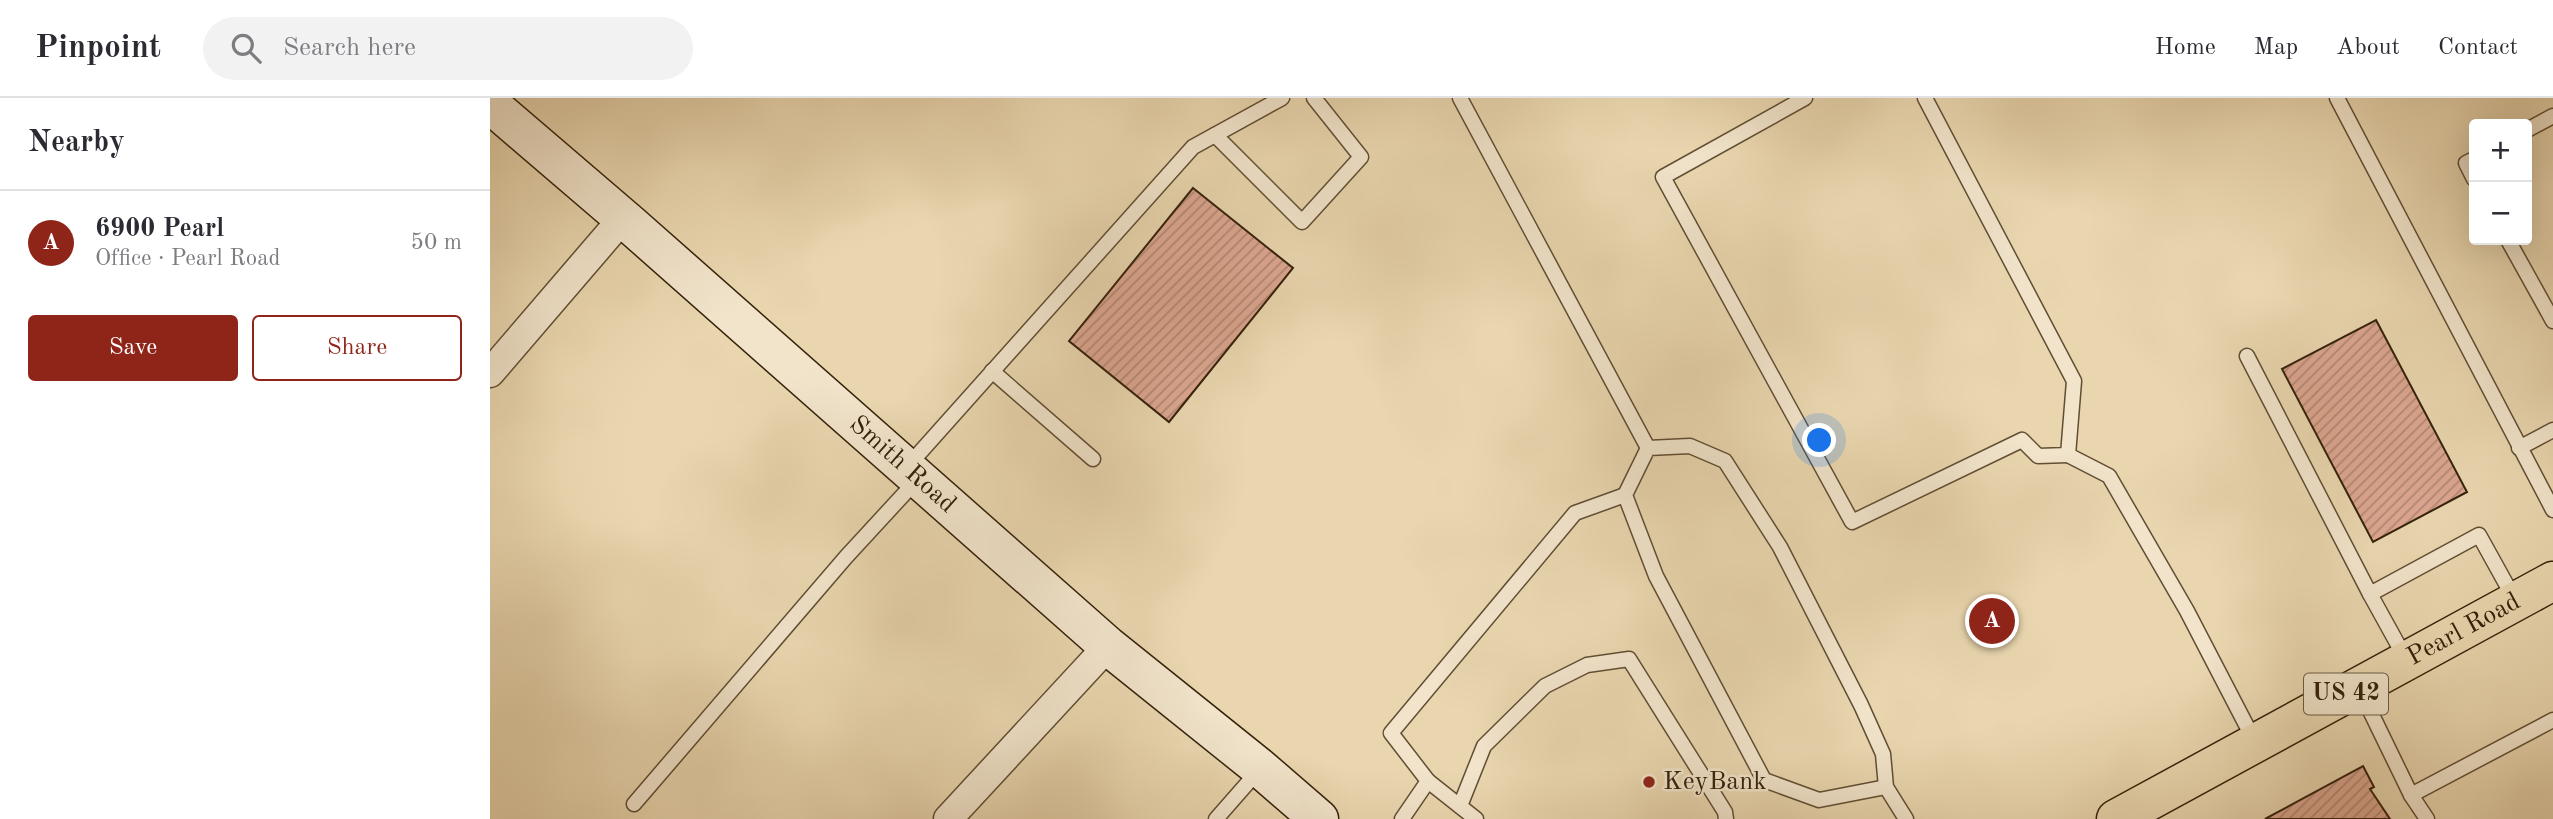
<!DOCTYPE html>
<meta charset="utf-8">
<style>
body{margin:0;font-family:"Old Standard TT",serif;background:#f2f2f3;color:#2b2b33}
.controls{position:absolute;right:21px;top:21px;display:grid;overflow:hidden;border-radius:7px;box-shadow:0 7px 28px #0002}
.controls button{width:63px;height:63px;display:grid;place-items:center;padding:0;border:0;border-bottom:2px solid #e1e1e2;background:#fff;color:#2b2b33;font:35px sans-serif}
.you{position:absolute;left:1330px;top:343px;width:24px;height:24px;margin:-18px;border:5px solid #fff;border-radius:50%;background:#1a73e8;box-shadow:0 0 0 10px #1a73e833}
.badge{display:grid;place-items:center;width:46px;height:46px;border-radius:50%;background:#8f2418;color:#fff;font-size:23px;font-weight:700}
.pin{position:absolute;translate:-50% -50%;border:4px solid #fff;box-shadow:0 2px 7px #0006}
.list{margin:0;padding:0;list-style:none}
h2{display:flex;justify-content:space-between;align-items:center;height:91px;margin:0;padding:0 28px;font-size:30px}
h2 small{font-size:23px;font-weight:400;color:#7c7c81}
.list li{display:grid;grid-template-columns:46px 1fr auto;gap:21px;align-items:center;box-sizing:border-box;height:105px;padding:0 28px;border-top:2px solid #e1e1e2}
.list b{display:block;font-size:26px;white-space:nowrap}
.list p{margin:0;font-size:23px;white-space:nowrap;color:#7c7c81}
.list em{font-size:23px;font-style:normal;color:#7c7c81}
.actions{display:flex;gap:14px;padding:21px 28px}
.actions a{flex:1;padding:16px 0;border:2px solid #8f2418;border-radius:7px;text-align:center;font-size:24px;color:#8f2418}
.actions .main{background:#8f2418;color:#fff}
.icon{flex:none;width:38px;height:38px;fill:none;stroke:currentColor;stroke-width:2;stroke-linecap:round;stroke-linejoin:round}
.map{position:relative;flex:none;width:2063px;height:721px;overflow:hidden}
header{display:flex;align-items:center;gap:42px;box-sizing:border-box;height:98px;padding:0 35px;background:#fff;border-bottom:2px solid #e1e1e2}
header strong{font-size:33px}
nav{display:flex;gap:38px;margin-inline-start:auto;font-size:24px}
.search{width:490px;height:63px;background:#f2f2f3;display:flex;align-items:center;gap:18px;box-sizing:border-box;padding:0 24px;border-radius:38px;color:#7c7c81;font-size:26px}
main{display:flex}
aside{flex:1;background:#fff}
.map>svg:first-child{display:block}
</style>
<header>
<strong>Pinpoint</strong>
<div class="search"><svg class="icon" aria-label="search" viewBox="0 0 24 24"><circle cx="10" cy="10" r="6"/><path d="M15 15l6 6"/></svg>Search here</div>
<nav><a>Home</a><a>Map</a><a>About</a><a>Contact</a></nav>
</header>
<main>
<aside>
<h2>Nearby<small></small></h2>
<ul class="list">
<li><span class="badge">A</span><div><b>6900 Pearl</b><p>Office · Pearl Road</p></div><em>50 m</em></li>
</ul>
<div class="actions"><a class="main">Save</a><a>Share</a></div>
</aside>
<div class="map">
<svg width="2063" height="721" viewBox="0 0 2063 721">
<defs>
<pattern id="building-hatch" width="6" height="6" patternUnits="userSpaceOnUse" patternTransform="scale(1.75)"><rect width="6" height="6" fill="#dca690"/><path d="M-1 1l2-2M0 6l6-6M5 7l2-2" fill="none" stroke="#b38774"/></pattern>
</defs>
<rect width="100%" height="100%" fill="#e9d6af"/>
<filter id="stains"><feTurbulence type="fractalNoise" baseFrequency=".00286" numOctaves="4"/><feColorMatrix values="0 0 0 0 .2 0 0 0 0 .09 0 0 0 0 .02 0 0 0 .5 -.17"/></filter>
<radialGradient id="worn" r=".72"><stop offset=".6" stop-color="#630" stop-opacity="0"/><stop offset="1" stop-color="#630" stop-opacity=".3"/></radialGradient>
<g fill="url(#building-hatch)" stroke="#34210a" stroke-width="2">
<path d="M703 90 803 170 679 324 579 243Z"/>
<path d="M1886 222 1977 394 1883 444 1792 271Z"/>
<path d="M1873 668 1884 689 1880 691 1900 721H1775Z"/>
</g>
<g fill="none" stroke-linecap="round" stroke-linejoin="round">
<defs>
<g id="lane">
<path d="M970 0 1158 350"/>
<path d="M1315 0 1173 79 1362 424 1532 342 1548 358 1578 357 1584 283 1435 0"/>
<path d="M1847 0 2063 412"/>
<path d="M2037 32 2063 18"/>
<path d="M725 37 812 124 871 59 824 0"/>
<path d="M1984 61 1976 65 1984 81"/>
<path d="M2018 142 2063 223"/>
<path d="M1757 258 1880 496"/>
<path d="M502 273 603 361"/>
<path d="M2029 350 2063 332"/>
<path d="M1578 357 1619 378 1697 513 1765 644"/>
<path d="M417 369 703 49 792 0"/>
<path d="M1917 563 1880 496 1989 437 2025 502"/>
<path d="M1869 590 1921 697 1937 721"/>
<path d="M938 683 986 721"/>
<path d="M1396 689 1329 702 1274 682 1166 478 1135 397 1158 350 1200 348 1235 363 1290 449 1371 607 1393 656 1396 689 1416 721"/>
<path d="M1921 697 2063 622"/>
<path d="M144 706 356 459 426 383"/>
<path d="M970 708 994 648 1055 588 1097 567 1139 561 1235 714 1236 721"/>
<path d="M726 721 769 672"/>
<path d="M912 721 938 683 901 635 1085 415 1135 397"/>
</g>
<g id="street">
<path d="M0 275 133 120"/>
<path d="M458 721 618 548"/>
</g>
<g id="secondary">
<path id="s1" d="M0 6 140 126 618 548 770 670 829 721"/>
</g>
<g id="primary">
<path id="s2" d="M1626 721 2063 483"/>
</g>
</defs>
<use href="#lane" stroke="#614e33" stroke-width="17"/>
<use href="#street" stroke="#614e33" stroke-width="31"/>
<use href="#secondary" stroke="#34210a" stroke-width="41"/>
<use href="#primary" stroke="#34210a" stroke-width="41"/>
<use href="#lane" stroke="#f1e4cb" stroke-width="14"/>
<use href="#street" stroke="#f1e4cb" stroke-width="28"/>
<use href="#secondary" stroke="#f1e4cb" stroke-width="38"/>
<use href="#primary" stroke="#e9d6af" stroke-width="38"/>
</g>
<circle fill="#8f2418" stroke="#f1e4cb" stroke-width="2.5" cx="1159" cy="684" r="7"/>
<g text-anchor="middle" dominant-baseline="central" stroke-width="5" stroke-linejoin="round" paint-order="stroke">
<rect fill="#f1e4cb" stroke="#6d5c44" stroke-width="2" x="1814" y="575.5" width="84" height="41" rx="5"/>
<g font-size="24" font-weight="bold" fill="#34210a">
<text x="1856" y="596">US 42</text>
</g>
<g font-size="26" fill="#34210a" stroke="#f1e4cb">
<text stroke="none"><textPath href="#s1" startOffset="548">Smith Road</textPath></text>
<text stroke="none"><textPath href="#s2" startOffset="396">Pearl Road</textPath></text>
</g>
<g font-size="26" fill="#34210a" stroke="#f1e4cb" text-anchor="start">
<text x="1173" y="684">KeyBank</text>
</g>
</g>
<rect width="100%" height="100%" filter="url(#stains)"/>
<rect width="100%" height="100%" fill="url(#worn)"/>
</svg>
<div class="controls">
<button>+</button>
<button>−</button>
</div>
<div class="you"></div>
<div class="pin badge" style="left:1502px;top:523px">A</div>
</div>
</main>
